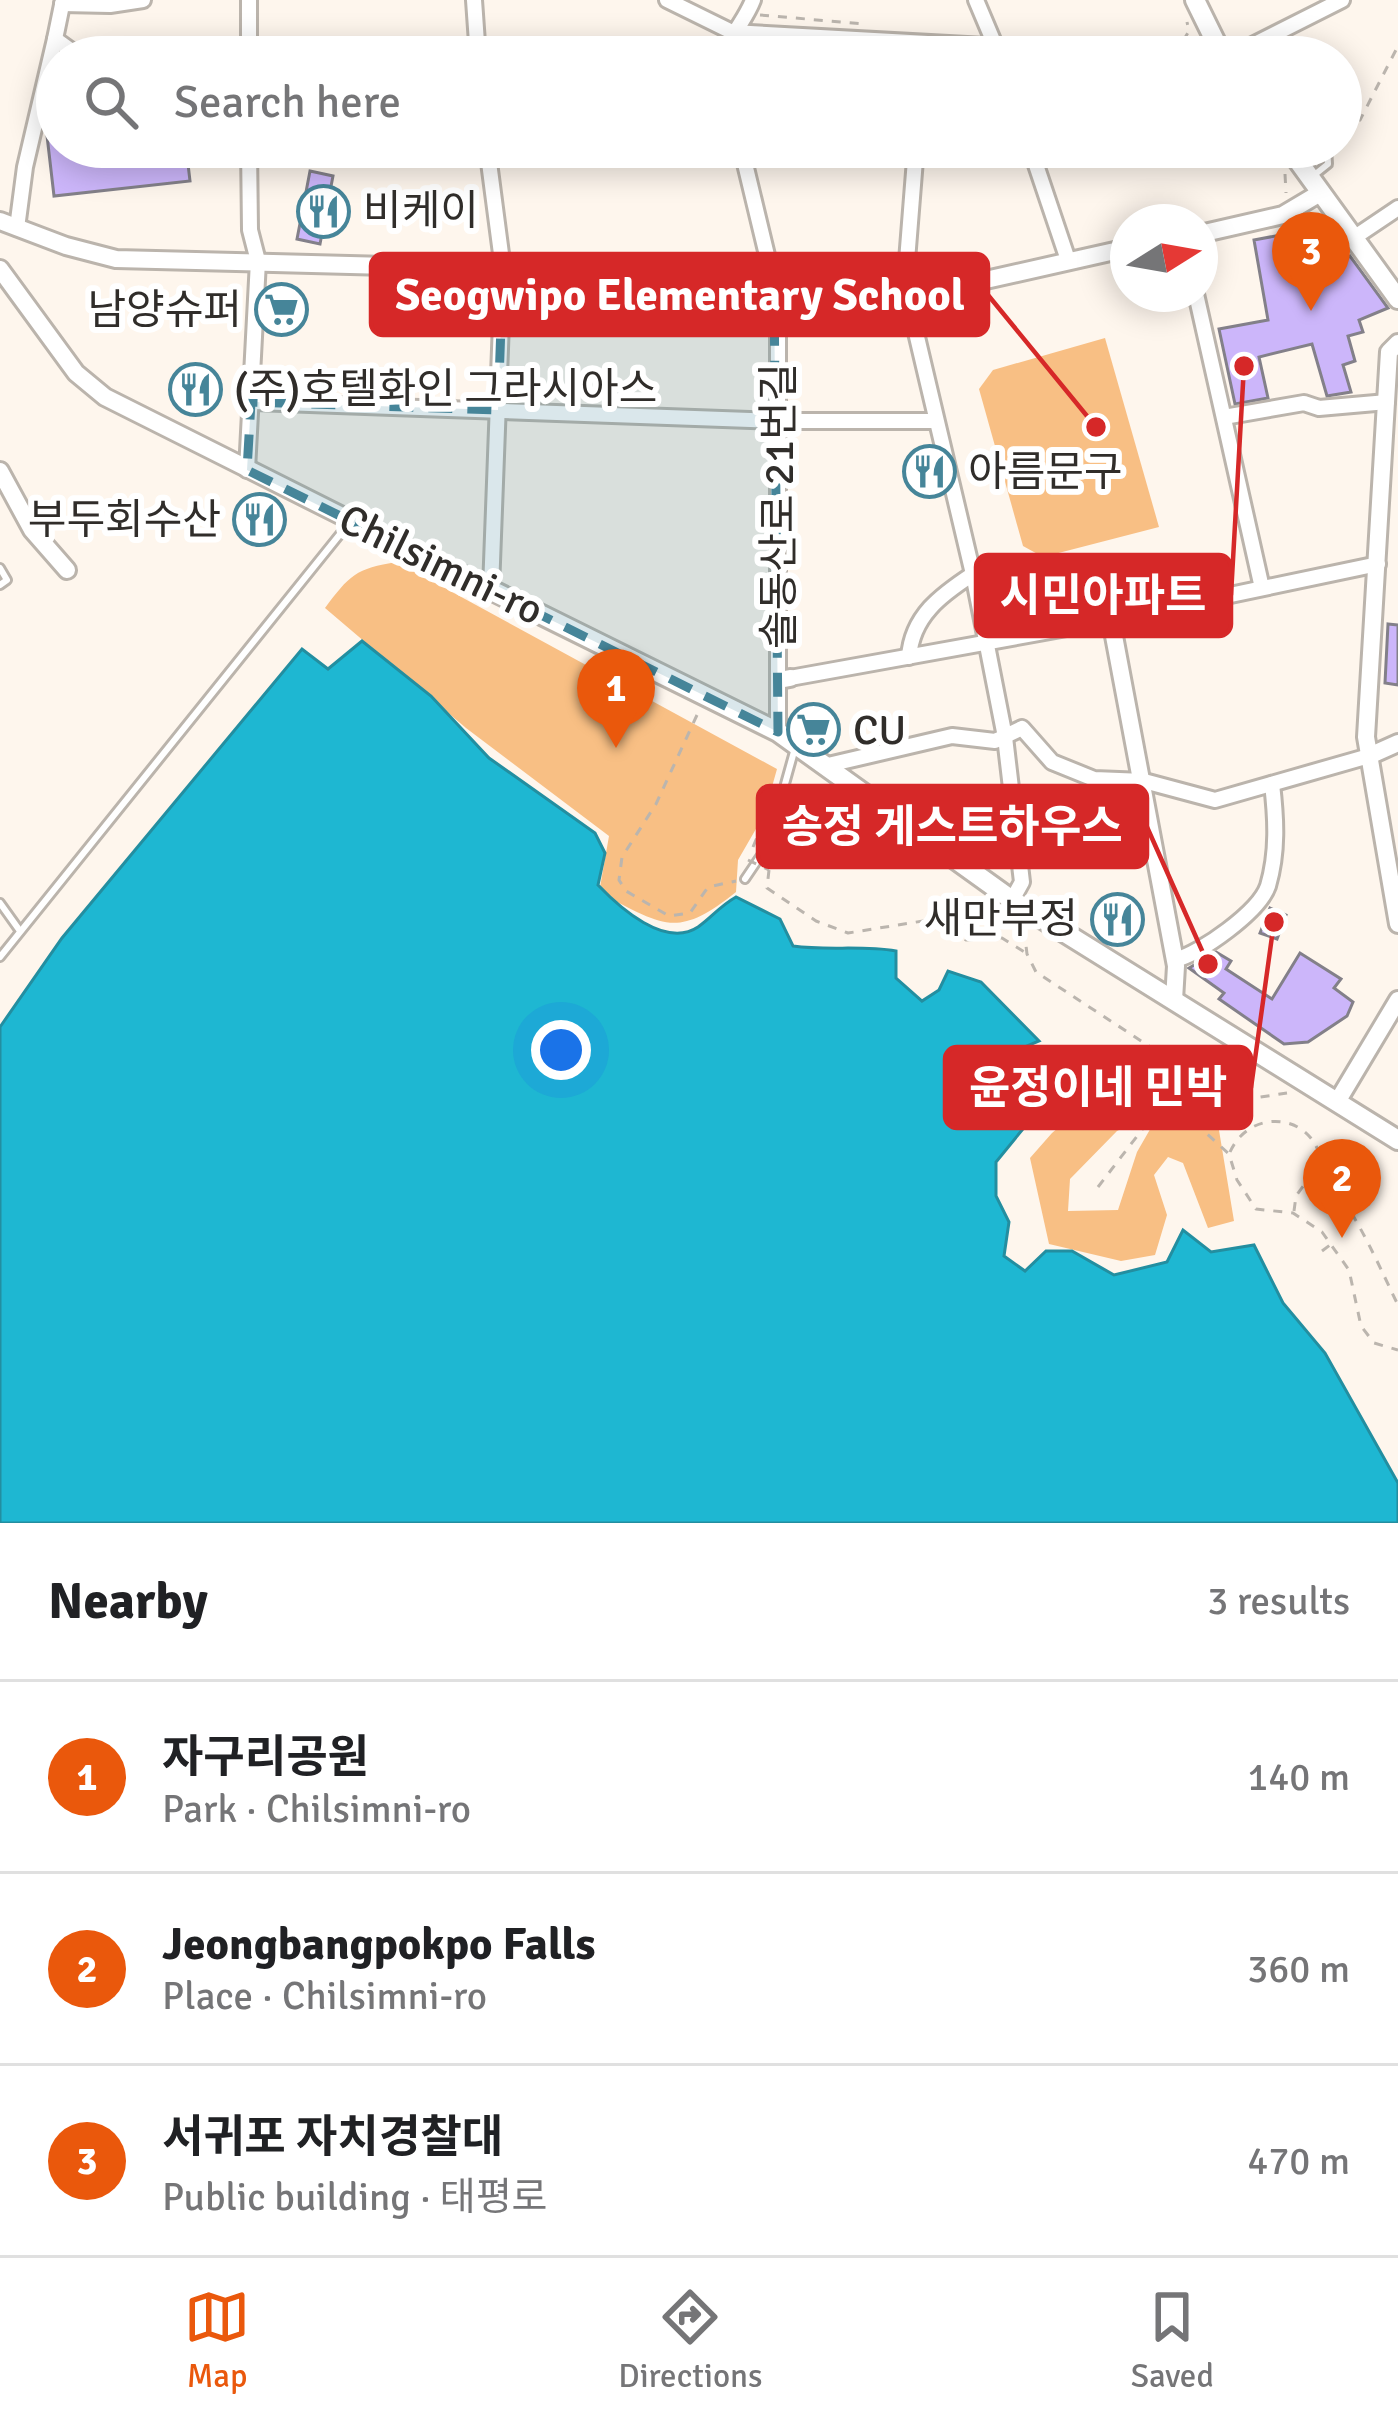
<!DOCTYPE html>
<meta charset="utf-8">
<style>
body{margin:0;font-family:Signika,"Noto Sans KR",sans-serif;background:#f2f2f2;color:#202124}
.compass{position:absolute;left:1110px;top:204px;width:108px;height:108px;border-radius:50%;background:#fff;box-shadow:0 6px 30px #0003;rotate:79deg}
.you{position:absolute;left:561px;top:1050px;width:42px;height:42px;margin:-30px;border:9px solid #fff;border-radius:50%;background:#1a73e8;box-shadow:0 0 0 18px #1a73e833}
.badge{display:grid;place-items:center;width:78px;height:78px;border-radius:50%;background:#ea580c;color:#fff;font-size:39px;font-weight:700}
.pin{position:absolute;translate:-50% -99px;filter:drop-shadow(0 3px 6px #0008)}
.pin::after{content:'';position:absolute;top:63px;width:42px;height:36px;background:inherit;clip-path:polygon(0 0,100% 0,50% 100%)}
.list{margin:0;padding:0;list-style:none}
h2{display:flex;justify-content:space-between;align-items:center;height:156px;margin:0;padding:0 48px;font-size:51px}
h2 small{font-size:39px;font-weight:400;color:#757577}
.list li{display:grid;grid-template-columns:78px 1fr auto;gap:36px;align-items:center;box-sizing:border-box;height:192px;padding:0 48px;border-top:3px solid #e0e0e0}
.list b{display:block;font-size:45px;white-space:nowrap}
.list p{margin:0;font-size:39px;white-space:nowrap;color:#757577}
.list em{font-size:39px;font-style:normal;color:#757577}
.icon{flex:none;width:66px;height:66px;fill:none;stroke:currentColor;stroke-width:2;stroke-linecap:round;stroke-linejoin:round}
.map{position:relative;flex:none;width:1398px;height:1523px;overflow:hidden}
.search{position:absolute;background:#fff;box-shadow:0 6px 30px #0003;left:36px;right:36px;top:36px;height:132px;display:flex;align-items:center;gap:30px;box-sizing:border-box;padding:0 42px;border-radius:66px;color:#757577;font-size:45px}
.sheet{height:732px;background:#fff}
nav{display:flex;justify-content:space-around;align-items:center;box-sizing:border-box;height:168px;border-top:3px solid #e0e0e0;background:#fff;font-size:33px;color:#757577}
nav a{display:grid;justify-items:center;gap:6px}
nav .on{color:#ea580c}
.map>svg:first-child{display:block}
</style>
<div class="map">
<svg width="1398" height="1523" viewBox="0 0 1398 1523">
<rect width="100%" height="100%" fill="#fef6ed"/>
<g fill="#f8bf84">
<path d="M1105 338 1159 527 1043 557 1023 546 979 389 993 370Z"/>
<path d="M397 562 777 769 764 815 738 860 736 892C675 941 663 924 599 893L609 836 466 728 325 608C349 576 356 568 397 562Z"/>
<path d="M1118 1077 1143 1100 1135 1122 1117 1131 1070 1179 1068 1211 1118 1210 1137 1152 1156 1119 1215 1106 1234 1221 1208 1228 1183 1163 1168 1157 1154 1175 1167 1215 1155 1255 1121 1261 1049 1244 1030 1158 1052 1133Z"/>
</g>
<path fill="#1eb7d2" stroke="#238ea0" stroke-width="3" d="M362 641 431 696 489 758 595 833 605 853 598 885C619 907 665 949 698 927 712 917 720 906 736 897L780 919 793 946C828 951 861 945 896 951V978L922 1001 939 990 948 971 981 982 1039 1041 1008 1054 1040 1105 1045 1123 1027 1124 996 1162V1196L1009 1222 1004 1256 1025 1271 1046 1251H1072L1114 1275 1167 1262 1183 1230 1211 1252 1254 1245 1283 1303 1325 1353 1398 1483V1523H0V1027L62 938 302 649 328 669Z"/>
<g fill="#ccb6fa" stroke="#838089" stroke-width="3">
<path d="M53 95H57V147H82L83 155 186 147 190 181 54 196 46 127Z"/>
<path d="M310 171 333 176 320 244 297 239Z"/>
<path d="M1307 230 1332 244 1339 264 1350 256 1388 308 1359 320 1363 332 1348 336 1355 361 1343 365 1351 392 1327 396 1312 344 1259 357 1268 398 1235 404 1219 329 1268 320 1254 240Z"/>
<path d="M1388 624 1398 625V685L1385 683Z"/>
<path d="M1270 908 1286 915 1277 939 1260 933Z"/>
<path d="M1216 952 1231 961 1226 969 1272 999 1300 953 1341 979 1334 988 1353 1002 1347 1016 1308 1042 1284 1044 1219 999 1224 993 1189 968Z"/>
</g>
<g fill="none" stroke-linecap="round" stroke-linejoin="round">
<defs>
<g id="service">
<path d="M1313 176 1328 164 1327 147"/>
<path d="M0 568 7 580 0 585"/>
<path d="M745 879 768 845 795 748"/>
<path d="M0 903 20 931"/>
<path d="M0 957 349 523"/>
</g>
<g id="minor">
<path d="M63 0 55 39 80 57"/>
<path d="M249 0V57"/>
<path d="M474 0 478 57"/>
<path d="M667 0 732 32 1182 57"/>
<path d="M976 0 1000 57"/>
<path d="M62 4 110 5 143 0"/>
<path d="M1254 45 1269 57"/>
<path d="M725 57C730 34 745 21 753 0"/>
<path d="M1229 57 1342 0"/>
<path d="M487 147 503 269 491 589"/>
<path d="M741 147 778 301V732"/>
<path d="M916 147 905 286 973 574 1005 737 1022 882 1012 900"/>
<path d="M1030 147 1068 260"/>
<path d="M17 228 25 167 55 39"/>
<path d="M1352 239 1398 208"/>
<path d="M1196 294 1262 588"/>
<path d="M251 402 781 421H935"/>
<path d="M1224 417 1304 403 1319 408 1387 402"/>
<path d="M247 470 258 261 250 230 249 147"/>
<path d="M909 657C912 616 941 595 973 574"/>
<path d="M790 678 1111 620 1378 564"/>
<path d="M828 765 952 736 995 741 1022 728 1052 762 1094 779 1144 781 1215 800 1369 756"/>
<path d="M1175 960C1201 953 1259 912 1268 886 1278 852 1276 818 1272 784"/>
</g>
<g id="tertiary">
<path d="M0 221 66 246 116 259 503 269 905 286H959L1128 248"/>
<path d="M1200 234 1283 215 1320 193"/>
<path d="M0 269 76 373 105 397 352 521"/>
<path d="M1398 343 1389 352 1366 737 1398 924"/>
<path d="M0 471 32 530 67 570"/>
<path d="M1111 620 1176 966 1174 1000"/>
<path d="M779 680 790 678"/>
<path d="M1369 756 1398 743"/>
<path d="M1337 1102 1398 1000"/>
</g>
<g id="secondary">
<path d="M1195 0 1223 57"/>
<path d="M1288 147 1398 299"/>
<path d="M352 521 778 732 1012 900 1398 1140"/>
</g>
</defs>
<use href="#service" stroke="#bbb4ac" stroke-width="12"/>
<use href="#minor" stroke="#bbb4ac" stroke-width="20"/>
<use href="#tertiary" stroke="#bbb4ac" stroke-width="22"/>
<use href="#secondary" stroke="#bbb4ac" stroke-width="24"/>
<g stroke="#bbb5ae" stroke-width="3" stroke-dasharray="9 9" stroke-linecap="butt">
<path d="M760 15 864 24"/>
<path d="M1183 41 1189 31 1187 22"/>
<path d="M1341 112 1360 120 1398 46"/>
<path d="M1285 174 1286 193"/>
<path d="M697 715 656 804 622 857 619 880 626 891 669 916 690 913 708 887 736 881"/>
<path d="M753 847 761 828"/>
<path d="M769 870 767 888 816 921 848 933 929 920 966 940 1002 938 1026 953"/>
<path d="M1024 929 1027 954 1036 972 1158 1052 1179 1081 1206 1133 1229 1154 1237 1180 1256 1209 1293 1213 1322 1232 1349 1270 1361 1326 1374 1343 1398 1350"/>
<path d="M1082 1095 1063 1114 1071 1123 1135 1106 1151 1113"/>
<path d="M1189 1101 1229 1102 1287 1093"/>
<path d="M1161 1103 1169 1065"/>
<path d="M1230 1152C1253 1101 1329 1116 1321 1180"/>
<path d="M1098 1187 1161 1105 1187 1101"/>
<path d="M1294 1211 1296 1196 1304 1185C1314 1182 1322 1181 1331 1188 1352 1202 1385 1279 1398 1305"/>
<path d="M1322 1251 1330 1245"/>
</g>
<use href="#service" stroke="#fff" stroke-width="6"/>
<use href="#minor" stroke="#fff" stroke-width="14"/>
<use href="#tertiary" stroke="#fff" stroke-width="16"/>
<use href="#secondary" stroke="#fff" stroke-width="18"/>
<path stroke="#bbb5ae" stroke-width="3" stroke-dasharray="9 9" stroke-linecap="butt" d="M748 860 769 870"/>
</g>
<path fill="#468599" fill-opacity="0.2" stroke="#468599" stroke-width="9" stroke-dasharray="24 15" stroke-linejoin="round" d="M503 269 774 281 778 732 247 470 251 402 498 410Z"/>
<defs>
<symbol id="restaurant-ring" viewBox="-11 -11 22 22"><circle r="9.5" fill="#fff" stroke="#468599" stroke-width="1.5"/><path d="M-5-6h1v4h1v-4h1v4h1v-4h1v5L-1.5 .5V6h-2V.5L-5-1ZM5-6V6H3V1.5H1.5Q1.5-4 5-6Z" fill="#468599"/></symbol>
<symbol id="supermarket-ring" viewBox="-11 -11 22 22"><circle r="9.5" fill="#fff" stroke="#468599" stroke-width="1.5"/><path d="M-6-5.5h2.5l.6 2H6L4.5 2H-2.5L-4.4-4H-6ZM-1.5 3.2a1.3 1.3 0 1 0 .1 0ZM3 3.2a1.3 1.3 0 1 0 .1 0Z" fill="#468599"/></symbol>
</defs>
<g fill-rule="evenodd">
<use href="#restaurant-ring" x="294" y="182" width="59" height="59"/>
<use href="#supermarket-ring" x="252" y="280" width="59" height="59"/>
<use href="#restaurant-ring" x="166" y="360" width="59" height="59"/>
<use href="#restaurant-ring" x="900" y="442" width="59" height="59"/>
<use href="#restaurant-ring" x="230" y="490" width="59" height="59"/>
<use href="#supermarket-ring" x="784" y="700" width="59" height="59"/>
<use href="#restaurant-ring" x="1088" y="890" width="59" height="59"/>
</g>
<g text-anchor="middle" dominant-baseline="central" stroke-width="12" stroke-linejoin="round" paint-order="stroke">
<g font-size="42" fill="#302d2a" stroke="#fff" text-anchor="start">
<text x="363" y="211">비케이</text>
<text x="242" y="310" text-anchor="end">남양슈퍼</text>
<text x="234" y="389">(주)호텔화인 그라시아스</text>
<text x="968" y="472">아름문구</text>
<text x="221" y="520" text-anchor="end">부두회수산</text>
<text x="853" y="730">CU</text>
<text x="1078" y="919" text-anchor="end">새만부정</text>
</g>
<g font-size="42" fill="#302d2a" stroke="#fff">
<text transform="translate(779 506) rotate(-90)">솔동산로 21번길</text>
<text transform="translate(441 565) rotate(26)">Chilsimni-ro</text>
</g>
</g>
<path fill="none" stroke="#d62828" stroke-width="4.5" d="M1096 427L988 295M1244 366L1231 595M1208 964L1147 827M1274 922L1251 1088"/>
<g fill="#d62828" stroke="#fff" stroke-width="4.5">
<circle cx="1096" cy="427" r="12"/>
<circle cx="1244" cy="366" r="12"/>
<circle cx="1208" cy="964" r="12"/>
<circle cx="1274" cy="922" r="12"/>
</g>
<g fill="#d62828" stroke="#d62828" stroke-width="4.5">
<rect x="371" y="254" width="617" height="81" rx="12"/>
<rect x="976" y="555" width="255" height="81" rx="12"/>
<rect x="758" y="786" width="389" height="81" rx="12"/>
<rect x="945" y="1047" width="306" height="81" rx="12"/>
</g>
<g font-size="45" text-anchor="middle" font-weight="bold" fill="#fff">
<text x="680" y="310">Seogwipo Elementary School</text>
<text x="1103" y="611">시민아파트</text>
<text x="952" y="842">송정 게스트하우스</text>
<text x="1098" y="1103">윤정이네 민박</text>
</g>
</svg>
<svg class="compass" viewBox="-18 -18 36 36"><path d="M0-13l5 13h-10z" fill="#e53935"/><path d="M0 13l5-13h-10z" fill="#757577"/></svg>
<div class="you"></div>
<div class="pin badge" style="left:616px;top:748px">1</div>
<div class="pin badge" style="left:1342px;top:1238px">2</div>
<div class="pin badge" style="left:1311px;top:311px">3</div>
<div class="search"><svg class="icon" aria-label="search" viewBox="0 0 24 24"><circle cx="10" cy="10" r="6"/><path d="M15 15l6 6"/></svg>Search here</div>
</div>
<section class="sheet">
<h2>Nearby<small>3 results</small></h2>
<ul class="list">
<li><span class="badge">1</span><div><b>자구리공원</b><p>Park · Chilsimni-ro</p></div><em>140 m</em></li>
<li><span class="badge">2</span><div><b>Jeongbangpokpo Falls</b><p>Place · Chilsimni-ro</p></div><em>360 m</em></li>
<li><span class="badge">3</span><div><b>서귀포 자치경찰대</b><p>Public building · 태평로</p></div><em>470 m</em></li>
</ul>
</section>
<nav>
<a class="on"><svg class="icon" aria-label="map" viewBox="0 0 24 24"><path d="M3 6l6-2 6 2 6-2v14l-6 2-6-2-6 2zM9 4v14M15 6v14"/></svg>Map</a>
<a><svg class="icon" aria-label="directions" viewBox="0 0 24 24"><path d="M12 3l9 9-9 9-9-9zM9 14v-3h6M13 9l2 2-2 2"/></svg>Directions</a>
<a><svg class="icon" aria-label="saved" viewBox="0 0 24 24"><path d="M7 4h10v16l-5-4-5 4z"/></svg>Saved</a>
</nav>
